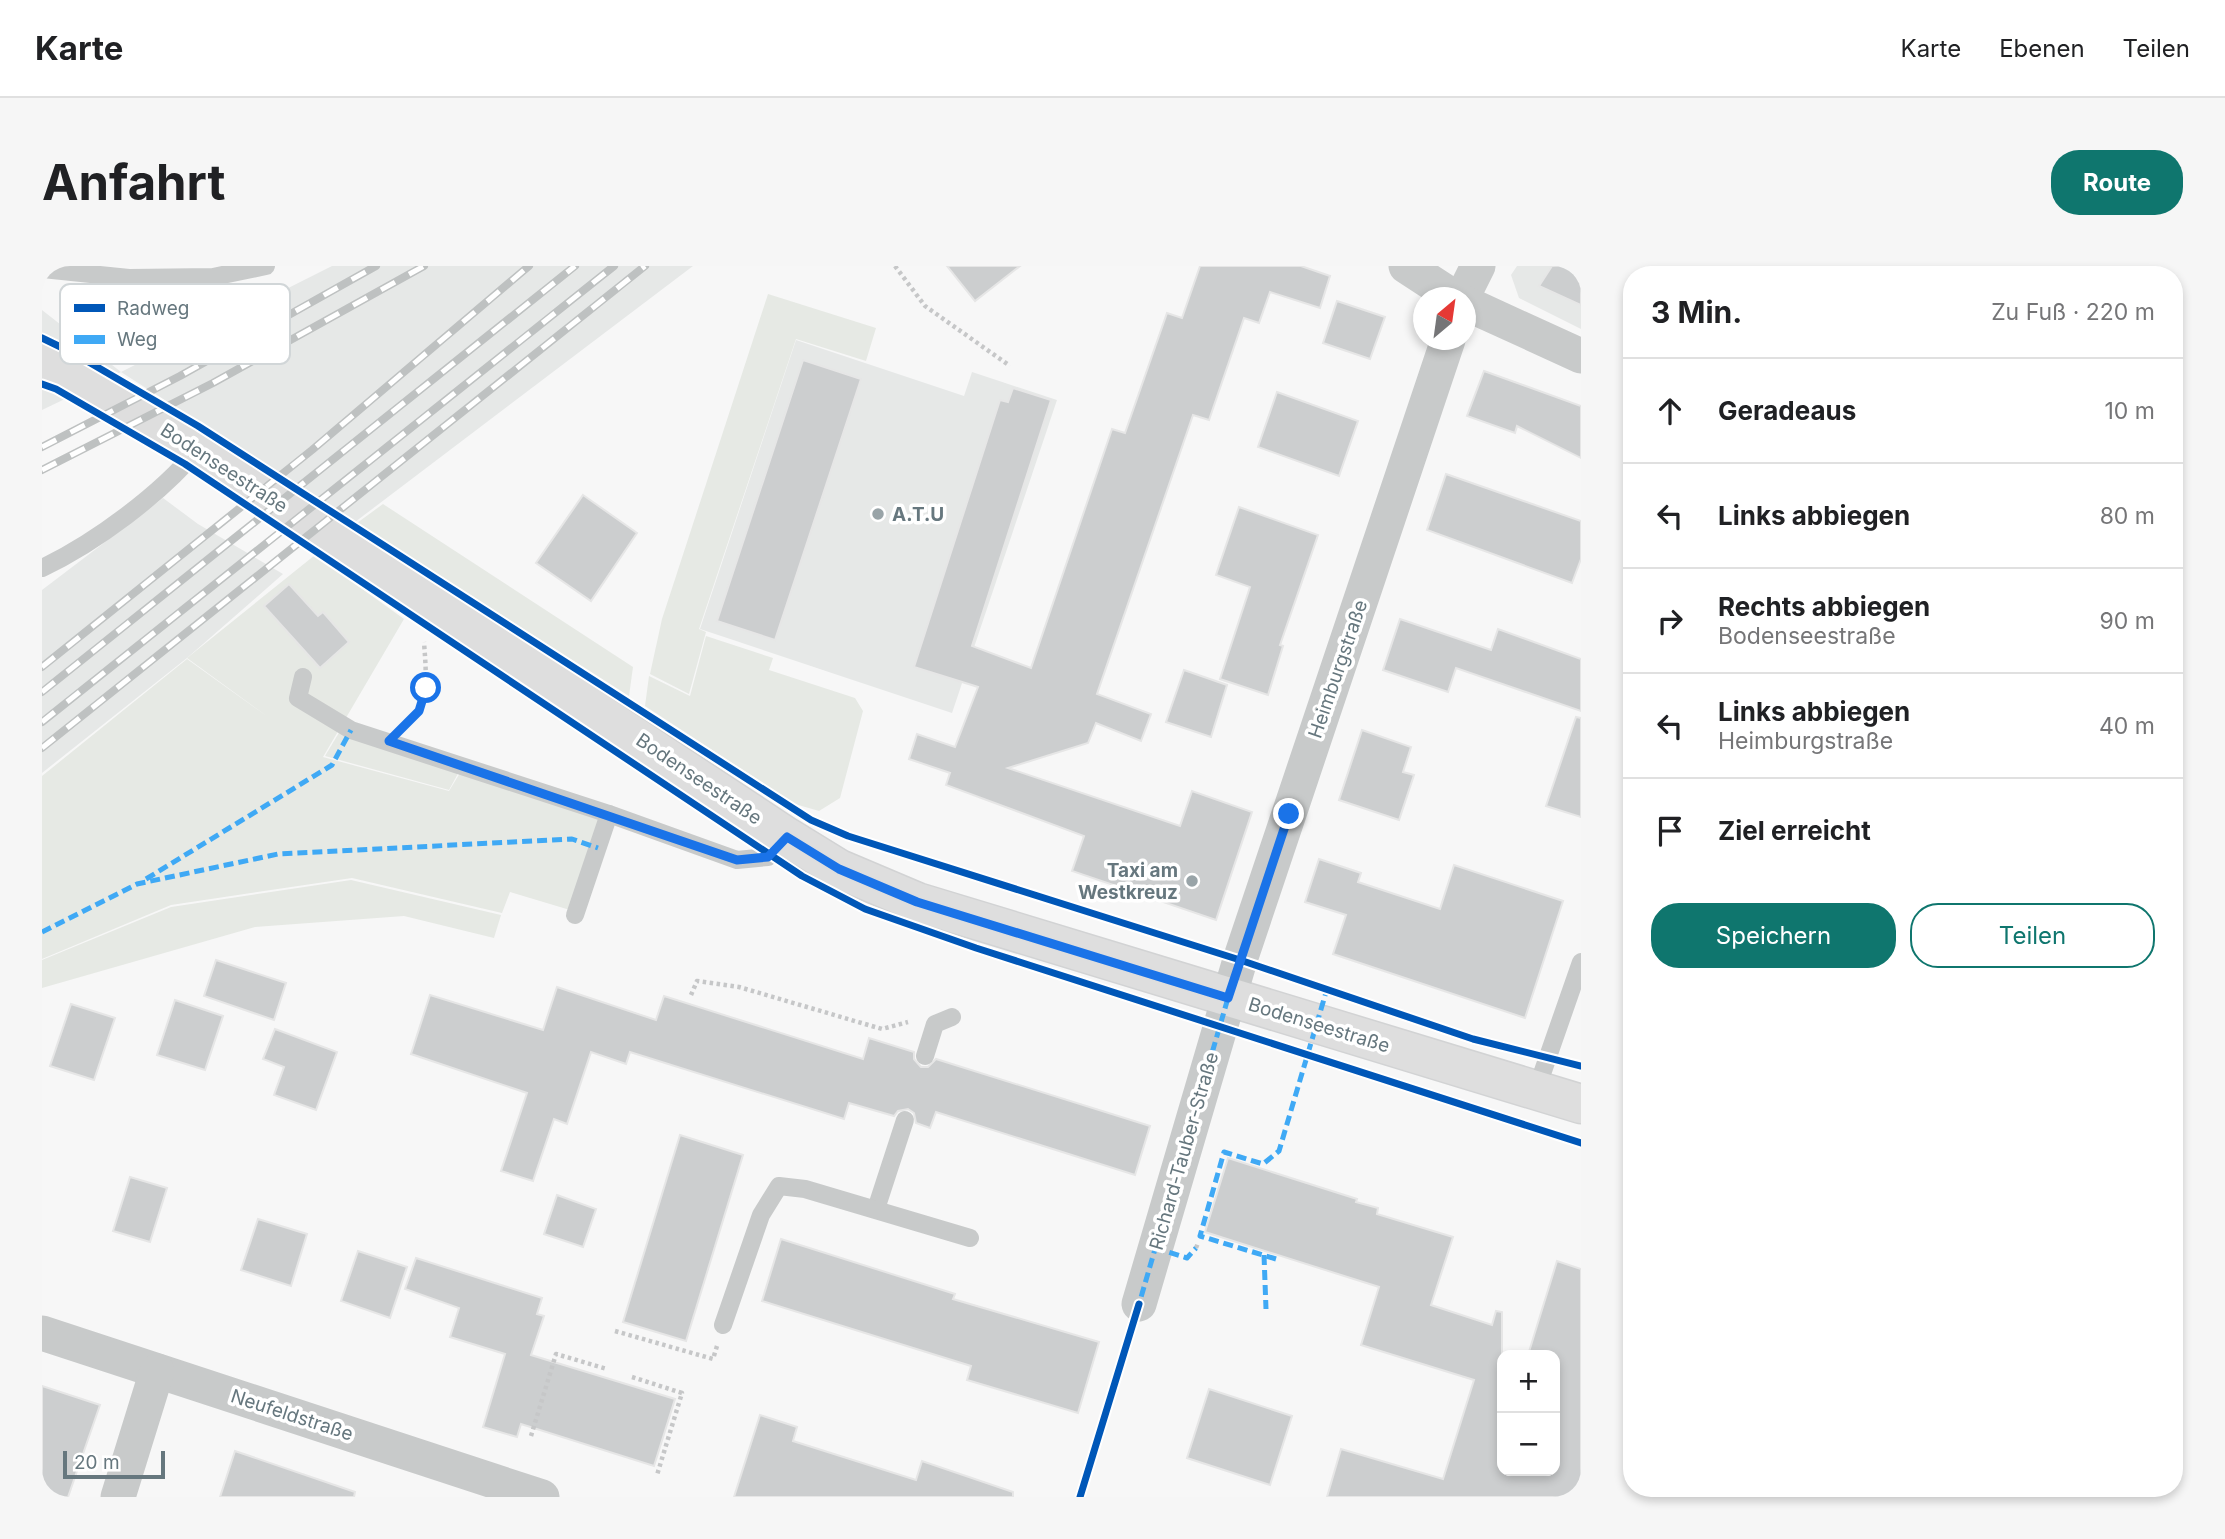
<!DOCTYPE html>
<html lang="de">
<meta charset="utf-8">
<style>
body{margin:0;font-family:Inter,sans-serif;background:#f6f6f6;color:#202124}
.controls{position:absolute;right:21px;bottom:21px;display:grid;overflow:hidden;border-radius:14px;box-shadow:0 4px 10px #0003}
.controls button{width:63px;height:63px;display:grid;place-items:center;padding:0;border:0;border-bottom:2px solid #e0e0e0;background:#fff;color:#202124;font:35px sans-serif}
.compass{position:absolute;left:1371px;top:21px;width:63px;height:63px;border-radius:50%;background:#fff;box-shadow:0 4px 10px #0003;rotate:29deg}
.scale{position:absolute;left:21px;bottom:18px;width:102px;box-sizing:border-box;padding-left:7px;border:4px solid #66777e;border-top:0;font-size:19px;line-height:24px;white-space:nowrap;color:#66777e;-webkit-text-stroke:5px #fff;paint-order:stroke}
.stop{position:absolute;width:21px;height:21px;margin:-16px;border:5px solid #1a73e8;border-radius:50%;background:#fff}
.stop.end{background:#1a73e8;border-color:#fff;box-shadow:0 2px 7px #0008}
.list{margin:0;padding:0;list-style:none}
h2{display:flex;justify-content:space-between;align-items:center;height:91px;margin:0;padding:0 28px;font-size:30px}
h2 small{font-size:23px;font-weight:400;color:#757577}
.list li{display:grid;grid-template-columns:46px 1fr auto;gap:21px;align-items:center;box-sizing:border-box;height:105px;padding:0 28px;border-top:2px solid #e0e0e0}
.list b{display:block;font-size:26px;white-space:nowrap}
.list p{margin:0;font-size:23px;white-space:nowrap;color:#757577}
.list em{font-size:23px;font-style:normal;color:#757577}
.actions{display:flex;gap:14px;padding:21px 28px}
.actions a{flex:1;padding:16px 0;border:2px solid #0f766e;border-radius:28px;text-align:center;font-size:24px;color:#0f766e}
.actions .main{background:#0f766e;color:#fff}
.icon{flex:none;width:38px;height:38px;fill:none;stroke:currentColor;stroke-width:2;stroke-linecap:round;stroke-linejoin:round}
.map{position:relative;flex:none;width:1539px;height:1231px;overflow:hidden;border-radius:28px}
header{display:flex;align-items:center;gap:42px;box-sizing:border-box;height:98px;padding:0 35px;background:#fff;border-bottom:2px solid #e0e0e0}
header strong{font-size:33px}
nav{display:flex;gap:38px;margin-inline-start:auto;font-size:24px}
.intro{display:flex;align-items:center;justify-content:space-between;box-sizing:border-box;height:168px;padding:0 42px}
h1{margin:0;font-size:49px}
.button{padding:18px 32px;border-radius:28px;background:#0f766e;color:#fff;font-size:24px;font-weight:700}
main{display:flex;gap:42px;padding:0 42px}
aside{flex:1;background:#fff;border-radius:28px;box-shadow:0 4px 10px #0003}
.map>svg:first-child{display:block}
</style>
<header>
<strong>Karte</strong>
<nav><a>Karte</a><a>Ebenen</a><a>Teilen</a></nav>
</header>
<div class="intro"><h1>Anfahrt</h1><a class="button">Route</a></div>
<main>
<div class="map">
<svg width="1539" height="1231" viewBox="0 0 1539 1231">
<rect width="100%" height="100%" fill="#f7f7f7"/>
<g fill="#e6e8e7">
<path d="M290 0H651L313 256 79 106 0 144V44L79 106Z"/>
<path d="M1475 0H1539V63L1477 32 1469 9Z"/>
<path d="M754 74 922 130 930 106 1015 134 910 447 658 363Z"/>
<path d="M121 232 156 258 241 308 145 392 0 507V324Z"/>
</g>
<g fill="#e6e9e4">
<path d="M726 28 834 62 824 95 754 73 657 363 664 366 647 428 608 408 620 353Z"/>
<path d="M341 238 591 401 587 430 315 257Z"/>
<path d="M273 289 362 353 281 491 407 525 421 502 556 547 561 559 528 644 468 626 460 647 310 612 129 639 0 693V510L145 393 226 451 145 392Z"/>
<path d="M664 370 731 392 727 404 813 432 821 445 798 532 777 545 753 538 603 440 607 410 648 430Z"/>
<path d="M298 465 419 502 407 524 283 490Z"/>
<path d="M309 614 459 649 452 672 362 650 213 661 0 722V694L129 641Z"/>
</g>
<g fill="#cccecf" stroke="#e6e6e6" stroke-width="2">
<path d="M905 0H978L933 35Z"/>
<path d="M1158 0H1259L1288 10 1278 42 1228 26 1217 57 1202 52 1167 154 1151 149 1055 428 1109 448 1099 475 1054 457 1046 477 966 502 1138 560 1150 525 1210 546 1174 654 1030 605 1042 570 904 519 908 507 867 493 875 468 913 481 936 421 872 401 958 134 966 136 971 122 1009 134 930 380 989 402 1070 163 1083 167 1125 47 1140 52Z"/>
<path d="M1510 0H1539V39L1497 20Z"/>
<path d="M1295 35 1343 51 1328 93 1281 77Z"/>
<path d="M761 94 819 113 733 374 675 355Z"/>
<path d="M1442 105 1539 140V192L1475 160 1473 167 1425 150Z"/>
<path d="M1235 126 1316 155 1297 210 1216 181Z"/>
<path d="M1404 208 1539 255V293L1530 317 1385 264Z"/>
<path d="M541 229 595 267 549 335 494 297Z"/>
<path d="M1197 241 1276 269 1238 379 1241 380 1226 429 1178 413 1208 321 1174 309Z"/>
<path d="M247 318 276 350 281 346 307 376 278 402 222 340Z"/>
<path d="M1358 353 1449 384 1456 363 1539 393V445L1414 402 1406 426 1341 404Z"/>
<path d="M1142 404 1185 419 1169 471 1124 456Z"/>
<path d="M1534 451 1539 452V551L1504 540Z"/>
<path d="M1320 464 1369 481 1361 506 1372 509 1357 554 1297 534Z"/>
<path d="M1277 593 1319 607 1316 616 1398 643 1412 599 1521 635 1483 752 1291 688 1304 649 1263 636Z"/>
<path d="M174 694 244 717 232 754 162 730Z"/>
<path d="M515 721 614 754 622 730 821 793 827 772 872 786V793L879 801H886L894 793 1108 860 1093 909 894 846 888 862 874 857 872 847 866 843 856 845 852 850 807 837 802 853 588 786 584 798 549 786 525 858 512 853 491 915 459 905 485 827 369 788 388 729 501 764Z"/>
<path d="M133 734 181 750 163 804 115 789Z"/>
<path d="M29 738 73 752 52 814 8 800Z"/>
<path d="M233 763 295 786 274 844 232 829 242 801 221 793Z"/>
<path d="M638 869 701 889 644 1075 581 1056Z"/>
<path d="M1186 892 1315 933 1314 936 1336 942 1335 948 1411 971 1389 1039 1450 1059 1454 1045 1460 1046V1205H1513V1089H1486L1515 995 1539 1003V1231H1285L1299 1183 1401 1213 1432 1114 1319 1079 1337 1021 1163 966Z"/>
<path d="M88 911 125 922 108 976 71 965Z"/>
<path d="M515 929 554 943 541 981 502 968Z"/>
<path d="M216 953 265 968 249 1020 199 1004Z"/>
<path d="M739 973 913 1028 911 1033 1057 1076 1036 1147 925 1114 929 1100 720 1035Z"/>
<path d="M316 985 365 1001 348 1052 299 1035Z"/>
<path d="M374 992 500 1032 495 1048 502 1050 489 1089 633 1133 612 1200 479 1158 475 1171 441 1161 463 1088 408 1071 417 1042 363 1023Z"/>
<path d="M0 1120 58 1139 26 1231H0Z"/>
<path d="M1167 1123 1250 1150 1228 1219 1145 1192Z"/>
<path d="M718 1149 755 1161 751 1175 874 1214 880 1195 971 1226V1231H692Z"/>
<path d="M193 1185 313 1226 312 1231H178Z"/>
</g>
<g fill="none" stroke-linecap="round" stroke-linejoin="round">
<defs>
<path id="primary" d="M0 96 55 121 156 183 745 571 797 603 875 636 1539 838"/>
</defs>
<use href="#primary" stroke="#d2d3d4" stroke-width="41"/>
<g stroke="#c6c7c8" stroke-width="4.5" stroke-dasharray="3.5 3.5" stroke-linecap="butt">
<path d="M853 0 883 40 968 100"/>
<path d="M25 31 59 83"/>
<path d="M367 456C388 433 384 406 382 376"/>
<path d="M852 584 1114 667"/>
<path d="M649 729 655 715 697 721 840 763 866 756"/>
<path d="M1154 982 1156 977"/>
<path d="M573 1065 671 1093 675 1080"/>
<path d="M590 1111 640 1127 615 1209"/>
<path d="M489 1170 514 1088 565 1103"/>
</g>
<g stroke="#c8caca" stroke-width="18">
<path d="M0 3 87 12 171 11 224 0"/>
<path d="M0 302C53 277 119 228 156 183"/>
<path d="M261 411 256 432 309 464 567 548 695 594 726 591 745 571"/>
<path d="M533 649 567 548"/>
<path d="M883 790 893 758 910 751"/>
<path d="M1494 825 1539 696"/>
<path d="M834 943 863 854"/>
<path d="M681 1059 719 949 737 920 763 923 928 972"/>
</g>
<g stroke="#c8caca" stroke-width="35">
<path d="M1364 0 1413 32"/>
<path d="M1420 32 1436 0"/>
<path d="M1423 37 1539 90"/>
<path d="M1097 1038 1198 694 1406 74"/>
<path d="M0 1067 500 1231"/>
<path d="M76 1231 115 1105"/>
</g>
<use href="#primary" stroke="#dedede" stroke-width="38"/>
<defs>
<g id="rail">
<path d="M0 181 138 110 334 0"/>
<path d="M0 204 171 117 382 0"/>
<path d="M0 401 270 184 487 0"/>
<path d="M0 426 533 0"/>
<path d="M0 456 572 0"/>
<path d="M0 482 603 0"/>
</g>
</defs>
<use href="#rail" stroke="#bec1c1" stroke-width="8"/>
<use href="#rail" stroke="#fff" stroke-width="5" stroke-dasharray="16" stroke-linecap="butt"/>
<g stroke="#3fa9f5" stroke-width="5" stroke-dasharray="10 5" stroke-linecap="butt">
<path d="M104 613 290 499 309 464"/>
<path d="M0 666 95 618 236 588 530 573 556 582"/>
<path d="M1113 982 1145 992 1154 982"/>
<path d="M1222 989 1224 1043"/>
<path d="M1234 993 1158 970 1182 886 1221 898 1237 885 1285 723"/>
<path d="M1095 1045 1186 732"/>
</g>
<defs>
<g id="cycleway">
<path d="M0 72 33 88 156 160 769 554 806 570 1198 694 1431 773 1539 800"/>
<path d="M0 118 14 123 143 198 760 610 823 643 934 682 1539 877"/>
<path d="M1038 1231 1097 1038"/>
</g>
</defs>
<use href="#cycleway" stroke="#fff" stroke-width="11"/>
<use href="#cycleway" stroke="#0057b8" stroke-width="7"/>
</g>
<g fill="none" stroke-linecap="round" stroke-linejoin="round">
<path stroke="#1a73e8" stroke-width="9" d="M384 422 377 445 347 475 695 594 726 591 745 571 797 603 875 636 1186 732 1247 548"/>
</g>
<g fill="#99a4a8" stroke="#fff" stroke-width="2.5">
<circle cx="836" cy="248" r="7"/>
<circle cx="1150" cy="615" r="7"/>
</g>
<g text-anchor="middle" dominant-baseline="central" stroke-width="7" stroke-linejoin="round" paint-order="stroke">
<g font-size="19" fill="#66777e" stroke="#fff">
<text transform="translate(182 202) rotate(33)">Bodenseestraße</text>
<text transform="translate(1296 403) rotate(-71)">Heimburgstraße</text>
<text transform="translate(657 513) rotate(34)">Bodenseestraße</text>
<text transform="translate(1277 759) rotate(17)">Bodenseestraße</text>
<text transform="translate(1142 885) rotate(-74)">Richard-Tauber-Straße</text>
<text transform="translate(250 1149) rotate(18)">Neufeldstraße</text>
</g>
<g font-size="19" font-weight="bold" fill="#66777e" stroke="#fff" text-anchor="start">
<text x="850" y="248">A.T.U</text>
<text x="1136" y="604" text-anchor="end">Taxi am<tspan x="1136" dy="22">Westkreuz</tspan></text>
</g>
</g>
<rect x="18" y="18" width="230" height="80" rx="10" fill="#fff" stroke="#d1d6d8" stroke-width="2"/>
<rect x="32" y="38" width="31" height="8" fill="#0057b8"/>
<rect x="32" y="69" width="31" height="9" fill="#3fa9f5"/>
<g font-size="19" fill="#66777e">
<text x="75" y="49">Radweg</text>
<text x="75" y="80">Weg</text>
</g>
</svg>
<div class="controls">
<button>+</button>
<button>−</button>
</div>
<svg class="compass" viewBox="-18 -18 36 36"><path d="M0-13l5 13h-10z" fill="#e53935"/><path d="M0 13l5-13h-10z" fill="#757577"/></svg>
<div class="scale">20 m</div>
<div class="stop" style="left:384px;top:422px"></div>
<div class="stop end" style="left:1247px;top:548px"></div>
</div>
<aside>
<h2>3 Min.<small>Zu Fuß · 220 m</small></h2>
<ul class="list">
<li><svg class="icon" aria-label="ahead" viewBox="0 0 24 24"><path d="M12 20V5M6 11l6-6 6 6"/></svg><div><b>Geradeaus</b></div><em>10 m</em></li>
<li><svg class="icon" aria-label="left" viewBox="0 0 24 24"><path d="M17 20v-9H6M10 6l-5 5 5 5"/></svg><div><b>Links abbiegen</b></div><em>80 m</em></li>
<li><svg class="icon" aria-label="right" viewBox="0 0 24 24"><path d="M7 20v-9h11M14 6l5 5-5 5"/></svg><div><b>Rechts abbiegen</b><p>Bodenseestraße</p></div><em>90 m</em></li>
<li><svg class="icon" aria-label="left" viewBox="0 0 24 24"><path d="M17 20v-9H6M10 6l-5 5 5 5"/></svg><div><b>Links abbiegen</b><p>Heimburgstraße</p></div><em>40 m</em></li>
<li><svg class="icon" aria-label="arrive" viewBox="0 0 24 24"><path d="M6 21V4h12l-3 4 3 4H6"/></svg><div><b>Ziel erreicht</b></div></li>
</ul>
<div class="actions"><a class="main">Speichern</a><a>Teilen</a></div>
</aside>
</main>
